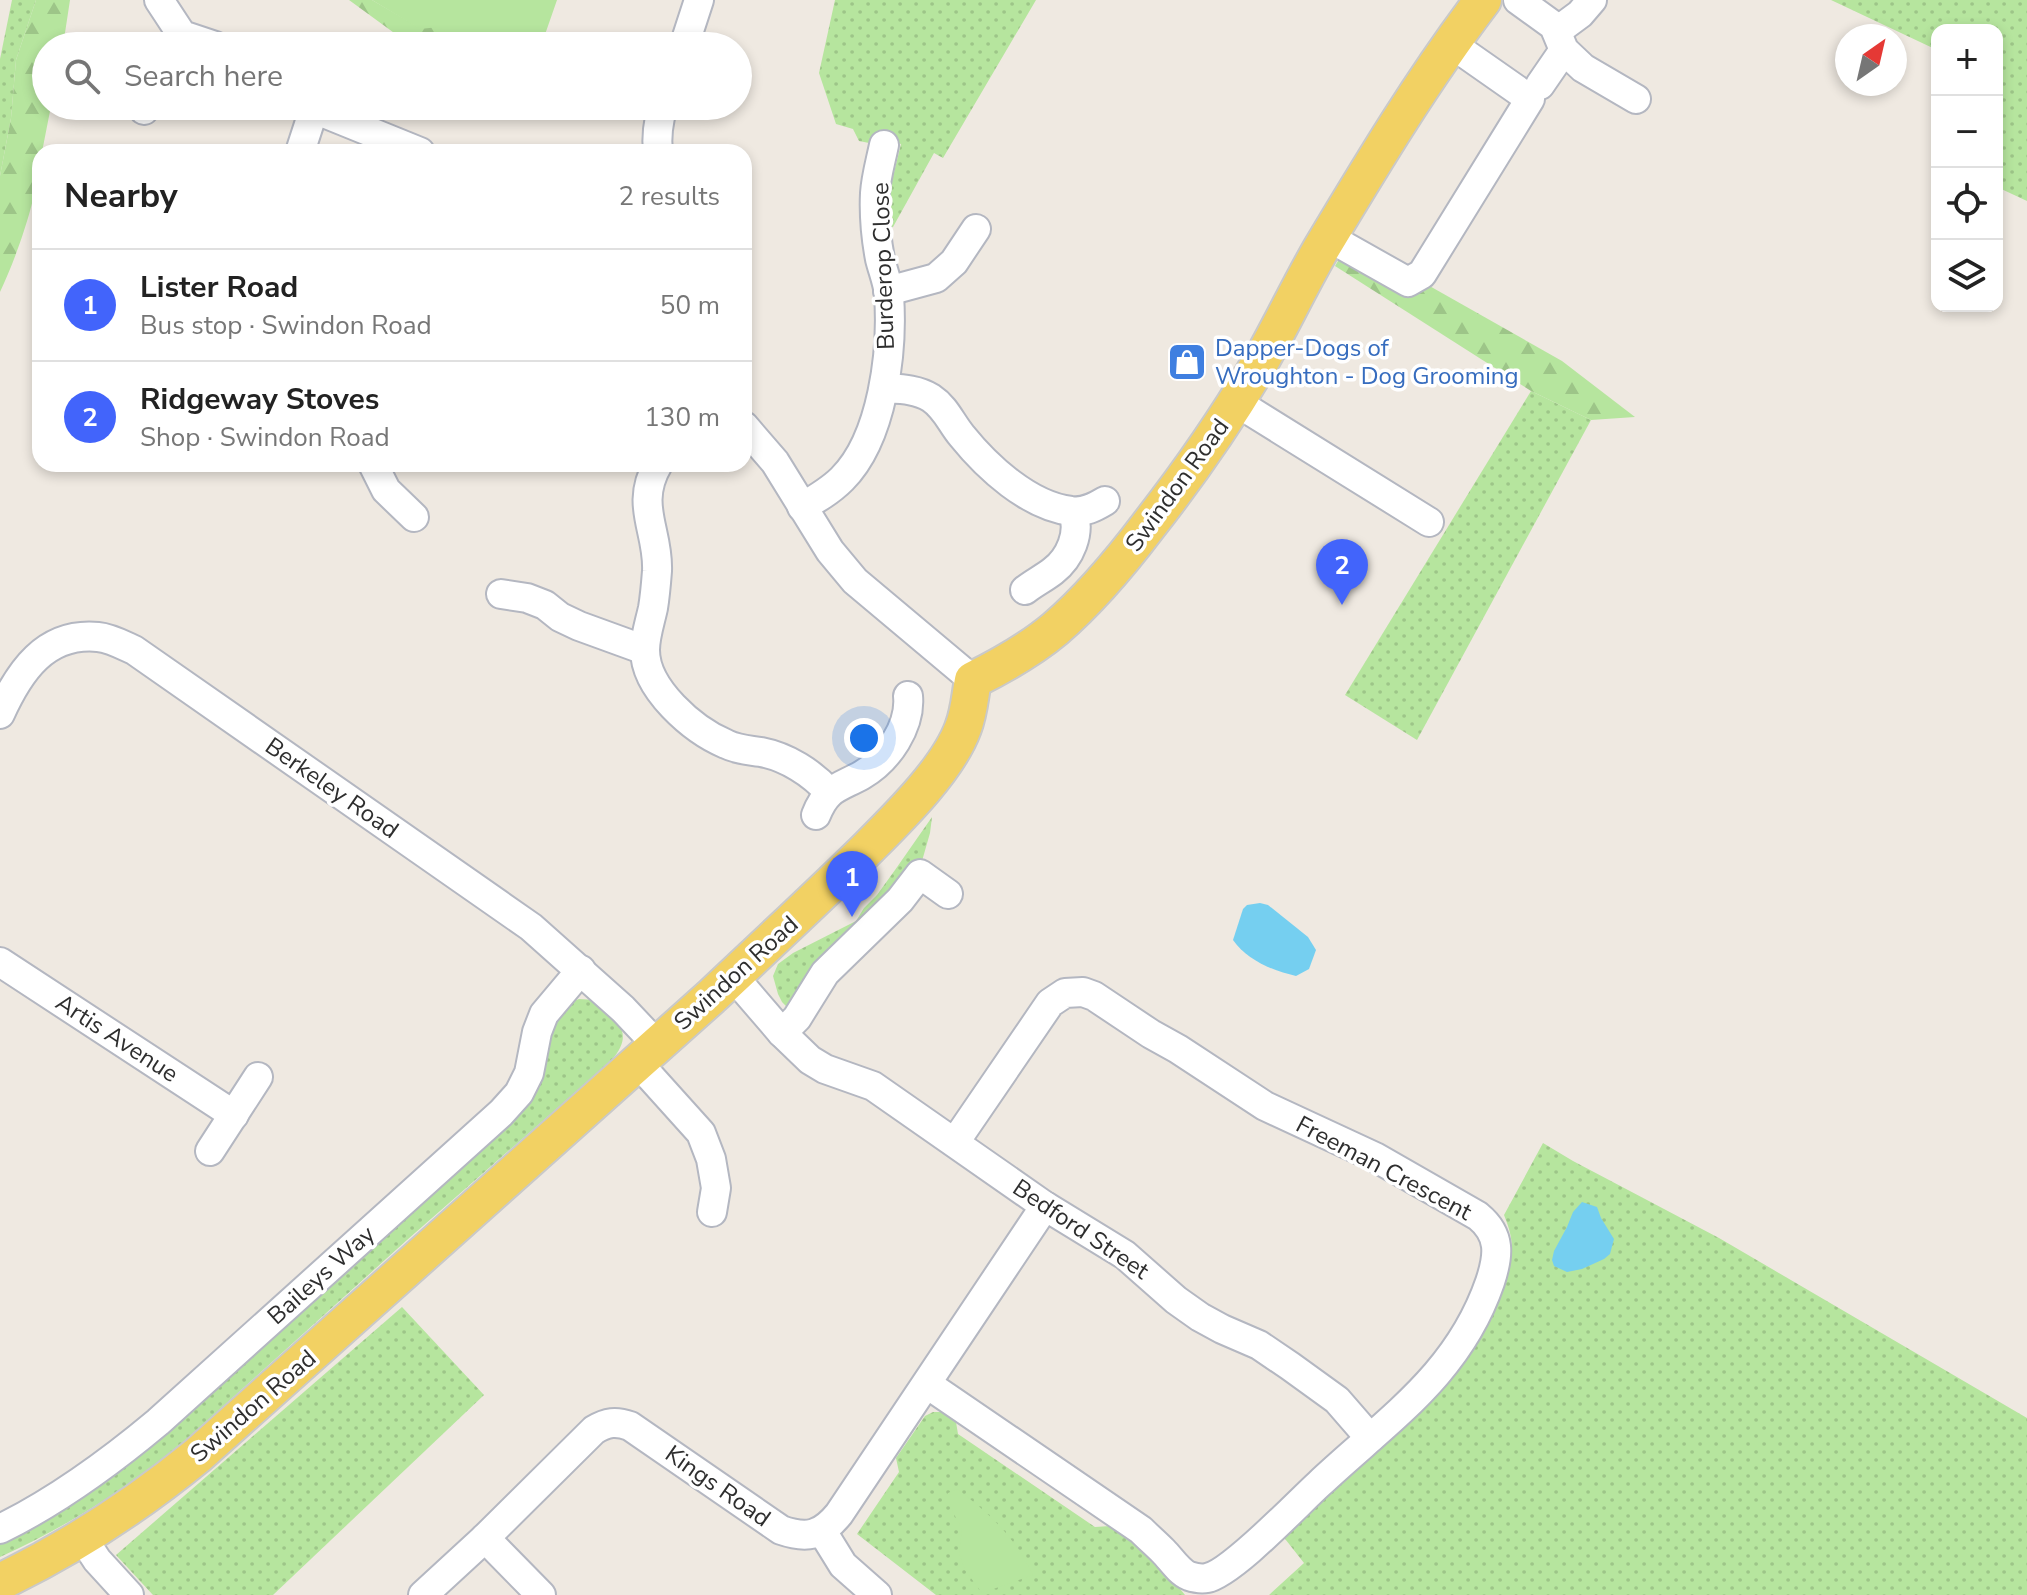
<!DOCTYPE html>
<meta charset="utf-8">
<style>
body{margin:0;font-family:"Nunito Sans",sans-serif;background:#f2f2f2;color:#222}
.controls{position:absolute;right:24px;top:24px;display:grid;overflow:hidden;border-radius:16px;box-shadow:0 4px 12px #0003}
.controls button{width:72px;height:72px;display:grid;place-items:center;padding:0;border:0;border-bottom:2px solid #e0e0e0;background:#fff;color:#222;font:40px sans-serif}
.compass{position:absolute;left:1835px;top:24px;width:72px;height:72px;border-radius:50%;background:#fff;box-shadow:0 4px 12px #0003;rotate:34deg}
.you{position:absolute;left:864px;top:738px;width:28px;height:28px;margin:-20px;border:6px solid #fff;border-radius:50%;background:#1a73e8;box-shadow:0 0 0 12px #1a73e833}
.badge{display:grid;place-items:center;width:52px;height:52px;border-radius:50%;background:#4264fb;color:#fff;font-size:26px;font-weight:700}
.pin{position:absolute;translate:-50% -66px;filter:drop-shadow(0 2px 4px #0008)}
.pin::after{content:'';position:absolute;top:42px;width:28px;height:24px;background:inherit;clip-path:polygon(0 0,100% 0,50% 100%)}
.list{margin:0;padding:0;list-style:none}
h2{display:flex;justify-content:space-between;align-items:center;height:104px;margin:0;padding:0 32px;font-size:34px}
h2 small{font-size:26px;font-weight:400;color:#767676}
.list li{display:grid;grid-template-columns:52px 1fr auto;gap:24px;align-items:center;box-sizing:border-box;height:112px;padding:0 32px;border-top:2px solid #e0e0e0}
.list b{display:block;font-size:30px;white-space:nowrap}
.list p{margin:0;font-size:26px;white-space:nowrap;color:#767676}
.list em{font-size:26px;font-style:normal;color:#767676}
.icon{flex:none;width:44px;height:44px;fill:none;stroke:currentColor;stroke-width:2;stroke-linecap:round;stroke-linejoin:round}
.map{position:relative;flex:none;width:2027px;height:1595px;overflow:hidden}
.search{position:absolute;background:#fff;box-shadow:0 4px 12px #0003;left:32px;top:32px;width:720px;height:88px;display:flex;align-items:center;gap:20px;box-sizing:border-box;padding:0 28px;border-radius:44px;color:#767676;font-size:30px}
.panel{position:absolute;background:#fff;box-shadow:0 4px 12px #0003;left:32px;top:144px;width:720px;height:328px;border-radius:24px}
.map>svg:first-child{display:block}
</style>
<div class="map">
<svg width="2027" height="1595" viewBox="0 0 2027 1595">
<defs>
<pattern id="grass-dots" width="8" height="8" patternUnits="userSpaceOnUse" patternTransform="scale(2)"><rect width="8" height="8" fill="#b6e59e"/><path d="M2 2h.1M6 6h.1" fill="none" stroke="#9dc588" stroke-width="1.8" stroke-linecap="round"/></pattern>
<pattern id="forest-firs" width="22" height="20" patternUnits="userSpaceOnUse" patternTransform="scale(2)"><rect width="22" height="20" fill="#b6e59e"/><path d="M5 1l3.5 6h-7zM16 11l3.5 6h-7z" fill="#9dc588"/></pattern>
</defs>
<rect width="100%" height="100%" fill="#efe9e1"/>
<g fill="url(#grass-dots)">
<path d="M12 0H36L16 60 11 118 0 176V59Z"/>
<path d="M835 0H1036L943 158 934 153 893 227 885 228 883 217 901 144 881 139 879 145 859 141 853 129 836 124 819 73Z"/>
<path d="M1831 0H2027V201L1997 187V92L2002 82 1997 79V30H1937V50Z"/>
<path d="M1531 391 1591 420 1417 740 1345 695Z"/>
<path d="M932 817 930 833 922 861 811 968 815 973 794 1014 782 1002 778 994 773 976 778 964 793 953 856 921 864 908 877 895 895 870Z"/>
<path d="M579 999 596 1000C617 1022 636 1032 611 1061L407 1240 168 1456C116 1495 60 1530 0 1557V1539L509 1118 547 1031 566 1004Z"/>
<path d="M1543 1143 1573 1161 1719 1238 2027 1418V1595H1269L1304 1563 1282 1535 1500 1292C1511 1259 1518 1249 1504 1215Z"/>
<path d="M402 1307 484 1395 273 1595H153L116 1555Z"/>
<path d="M933 1412H941L956 1422 958 1434 1095 1527 1110 1526 1156 1559 1185 1595H936L857 1534 899 1472 896 1458 925 1416Z"/>
</g>
<g fill="url(#forest-firs)">
<path d="M36 0H70L63 46H46V106H51L42 152H40C40 192 17 256 0 292V176L11 118 16 60Z"/>
<path d="M349 0H372L420 28 439 26 471 46H412Z"/>
<path d="M1350 241 1562 361 1635 417 1591 420 1531 391 1335 266Z"/>
</g>
<g fill="#b6e59e">
<path d="M372 0H557L541 46H471L439 27 420 29Z"/>
<path d="M957 1489C990 1514 1015 1537 1033 1575L982 1593 965 1570 959 1553 962 1529 948 1503V1493Z"/>
</g>
<g fill="#75cff0">
<path d="M1260 903 1268 905 1308 937 1316 950 1309 969 1296 976C1273 971 1247 960 1233 940L1243 909 1247 905Z"/>
<path d="M1582 1202 1597 1207 1601 1218 1614 1239 1610 1254 1604 1259 1582 1269 1567 1272 1554 1266 1552 1260 1554 1251 1567 1227 1573 1212Z"/>
</g>
<g fill="none" stroke-linecap="round" stroke-linejoin="round">
<defs>
<g id="minor">
<path d="M159 0 182 35 215 46"/>
<path d="M1518 0 1554 26 1564 50 1583 68 1636 99"/>
<path d="M1557 31 1580 14 1592 0"/>
<path d="M684 46 699 0"/>
<path d="M1540 85 1564 50"/>
<path d="M314 109 420 152"/>
<path d="M144 110 147 106"/>
<path d="M300 152 315 106"/>
<path d="M658 152C656 135 658 122 663 106"/>
<path d="M1328 237 1408 282 1422 274 1530 99 1450 43"/>
<path d="M888 291 936 278 954 262 976 229"/>
<path d="M884 388C900 389 917 389 931 398 946 408 951 423 962 436 987 467 1029 506 1071 511 1084 513 1095 507 1105 501"/>
<path d="M1236 402 1429 522"/>
<path d="M744 426 775 462 830 551 855 581 973 680"/>
<path d="M373 464 386 490 414 517"/>
<path d="M658 464C634 505 659 531 657 571 656 584 655 596 653 608 650 622 645 636 645 650 645 689 693 730 726 744 738 750 749 750 761 752 787 757 812 773 829 792"/>
<path d="M802 507C816 499 830 491 842 479 883 438 893 351 889 295 888 283 883 271 880 259 876 238 874 214 875 193 876 177 881 160 884 145"/>
<path d="M1025 590C1034 583 1044 578 1053 571 1070 558 1081 533 1073 512"/>
<path d="M501 594 527 598 545 605 560 617 579 626 645 650"/>
<path d="M0 714C19 672 45 632 98 637 110 638 123 645 134 650L531 927 623 1009 657 1045"/>
<path d="M816 815C827 787 839 788 862 775 888 760 911 726 908 696"/>
<path d="M0 962 234 1115"/>
<path d="M733 976 782 1033 810 1060 825 1069 873 1086 1045 1206 1125 1255 1176 1300 1200 1317 1222 1329 1259 1345 1290 1366 1337 1400 1370 1438"/>
<path d="M782 1033 797 1018 825 973 900 900 920 874 948 894"/>
<path d="M638 1063 701 1133 711 1159 716 1188 712 1212"/>
<path d="M210 1151 258 1077"/>
<path d="M927 1384 1141 1530C1148 1537 1156 1544 1163 1551 1171 1559 1179 1572 1189 1576 1195 1578 1202 1579 1207 1578 1232 1573 1297 1504 1319 1484 1387 1420 1458 1375 1490 1282 1499 1255 1501 1235 1478 1216L1375 1157 1265 1106 1178 1049 1151 1034 1094 996 1083 992 1065 993 1050 1003 955 1142"/>
<path d="M0 1529C57 1501 109 1463 158 1422L501 1113 519 1093 529 1073 537 1032 544 1014 581 970"/>
<path d="M822 1531 843 1565 877 1595"/>
<path d="M82 1537 97 1560 129 1595"/>
<path d="M485 1538 541 1595"/>
<path d="M423 1595 485 1538 594 1430C607 1422 616 1421 630 1426L781 1530C807 1539 821 1536 839 1514L1045 1206"/>
</g>
<path id="major" d="M0 1582C71 1548 137 1505 198 1455L711 997C764 947 816 899 868 848 899 817 948 769 963 728 969 713 970 696 973 680 1001 666 1030 650 1055 629 1090 599 1120 563 1148 526 1188 475 1225 422 1258 366 1280 328 1299 287 1321 249 1372 164 1423 79 1483 0"/>
</defs>
<use href="#minor" stroke="#b4b7c1" stroke-width="32"/>
<use href="#major" stroke="#c9c9c9" stroke-width="40"/>
<use href="#minor" stroke="#fff" stroke-width="28"/>
<use href="#major" stroke="#f2d163" stroke-width="36"/>
</g>
<defs>
<symbol id="shop-square" viewBox="-11 -11 22 22"><rect x="-9" y="-9" width="18" height="18" rx="4" fill="#3f7fe0" stroke="#fff"/><path d="M-5-2.5h2.3a2.7 3.5 0 0 1 5.4 0H5L5.5 6h-11ZM-1.5-2.5h3a1.5 2.3 0 0 0-3 0Z" fill="#fff"/></symbol>
</defs>
<g fill-rule="evenodd">
<use href="#shop-square" x="1165" y="340" width="44" height="44"/>
</g>
<g text-anchor="middle" dominant-baseline="central" stroke-width="7" stroke-linejoin="round" paint-order="stroke">
<g font-size="24" fill="#2e2e2e" stroke="#fff">
<text transform="translate(883 266) rotate(-92)">Burderop Close</text>
<text transform="translate(1177 485) rotate(-54)">Swindon Road</text>
<text transform="translate(332 788) rotate(35)">Berkeley Road</text>
<text transform="translate(736 973) rotate(-42)">Swindon Road</text>
<text transform="translate(117 1038) rotate(33)">Artis Avenue</text>
<text transform="translate(1384 1168) rotate(28)">Freeman Crescent</text>
<text transform="translate(1081 1229) rotate(34)">Bedford Street</text>
<text transform="translate(321 1275) rotate(-42)">Baileys Way</text>
<text transform="translate(253 1406) rotate(-41)">Swindon Road</text>
<text transform="translate(718 1486) rotate(35)">Kings Road</text>
</g>
<g font-size="24" fill="#366cbe" stroke="#fff" text-anchor="start">
<text x="1215" y="348">Dapper-Dogs of<tspan x="1215" dy="28">Wroughton - Dog Grooming</tspan></text>
</g>
</g>
</svg>
<div class="controls">
<button>+</button>
<button>−</button>
<button><svg class="icon" aria-label="locate" viewBox="0 0 24 24"><circle cx="12" cy="12" r="6"/><path d="M12 2v4M12 18v4M2 12h4M18 12h4"/></svg></button>
<button><svg class="icon" aria-label="layers" viewBox="0 0 24 24"><path d="M12 4l9 5-9 5-9-5zM3 14l9 5 9-5"/></svg></button>
</div>
<svg class="compass" viewBox="-18 -18 36 36"><path d="M0-13l5 13h-10z" fill="#e53935"/><path d="M0 13l5-13h-10z" fill="#767676"/></svg>
<div class="you"></div>
<div class="pin badge" style="left:852px;top:917px">1</div>
<div class="pin badge" style="left:1342px;top:605px">2</div>
<div class="search"><svg class="icon" aria-label="search" viewBox="0 0 24 24"><circle cx="10" cy="10" r="6"/><path d="M15 15l6 6"/></svg>Search here</div>
<section class="panel">
<h2>Nearby<small>2 results</small></h2>
<ul class="list">
<li><span class="badge">1</span><div><b>Lister Road</b><p>Bus stop · Swindon Road</p></div><em>50 m</em></li>
<li><span class="badge">2</span><div><b>Ridgeway Stoves</b><p>Shop · Swindon Road</p></div><em>130 m</em></li>
</ul>
</section>
</div>
